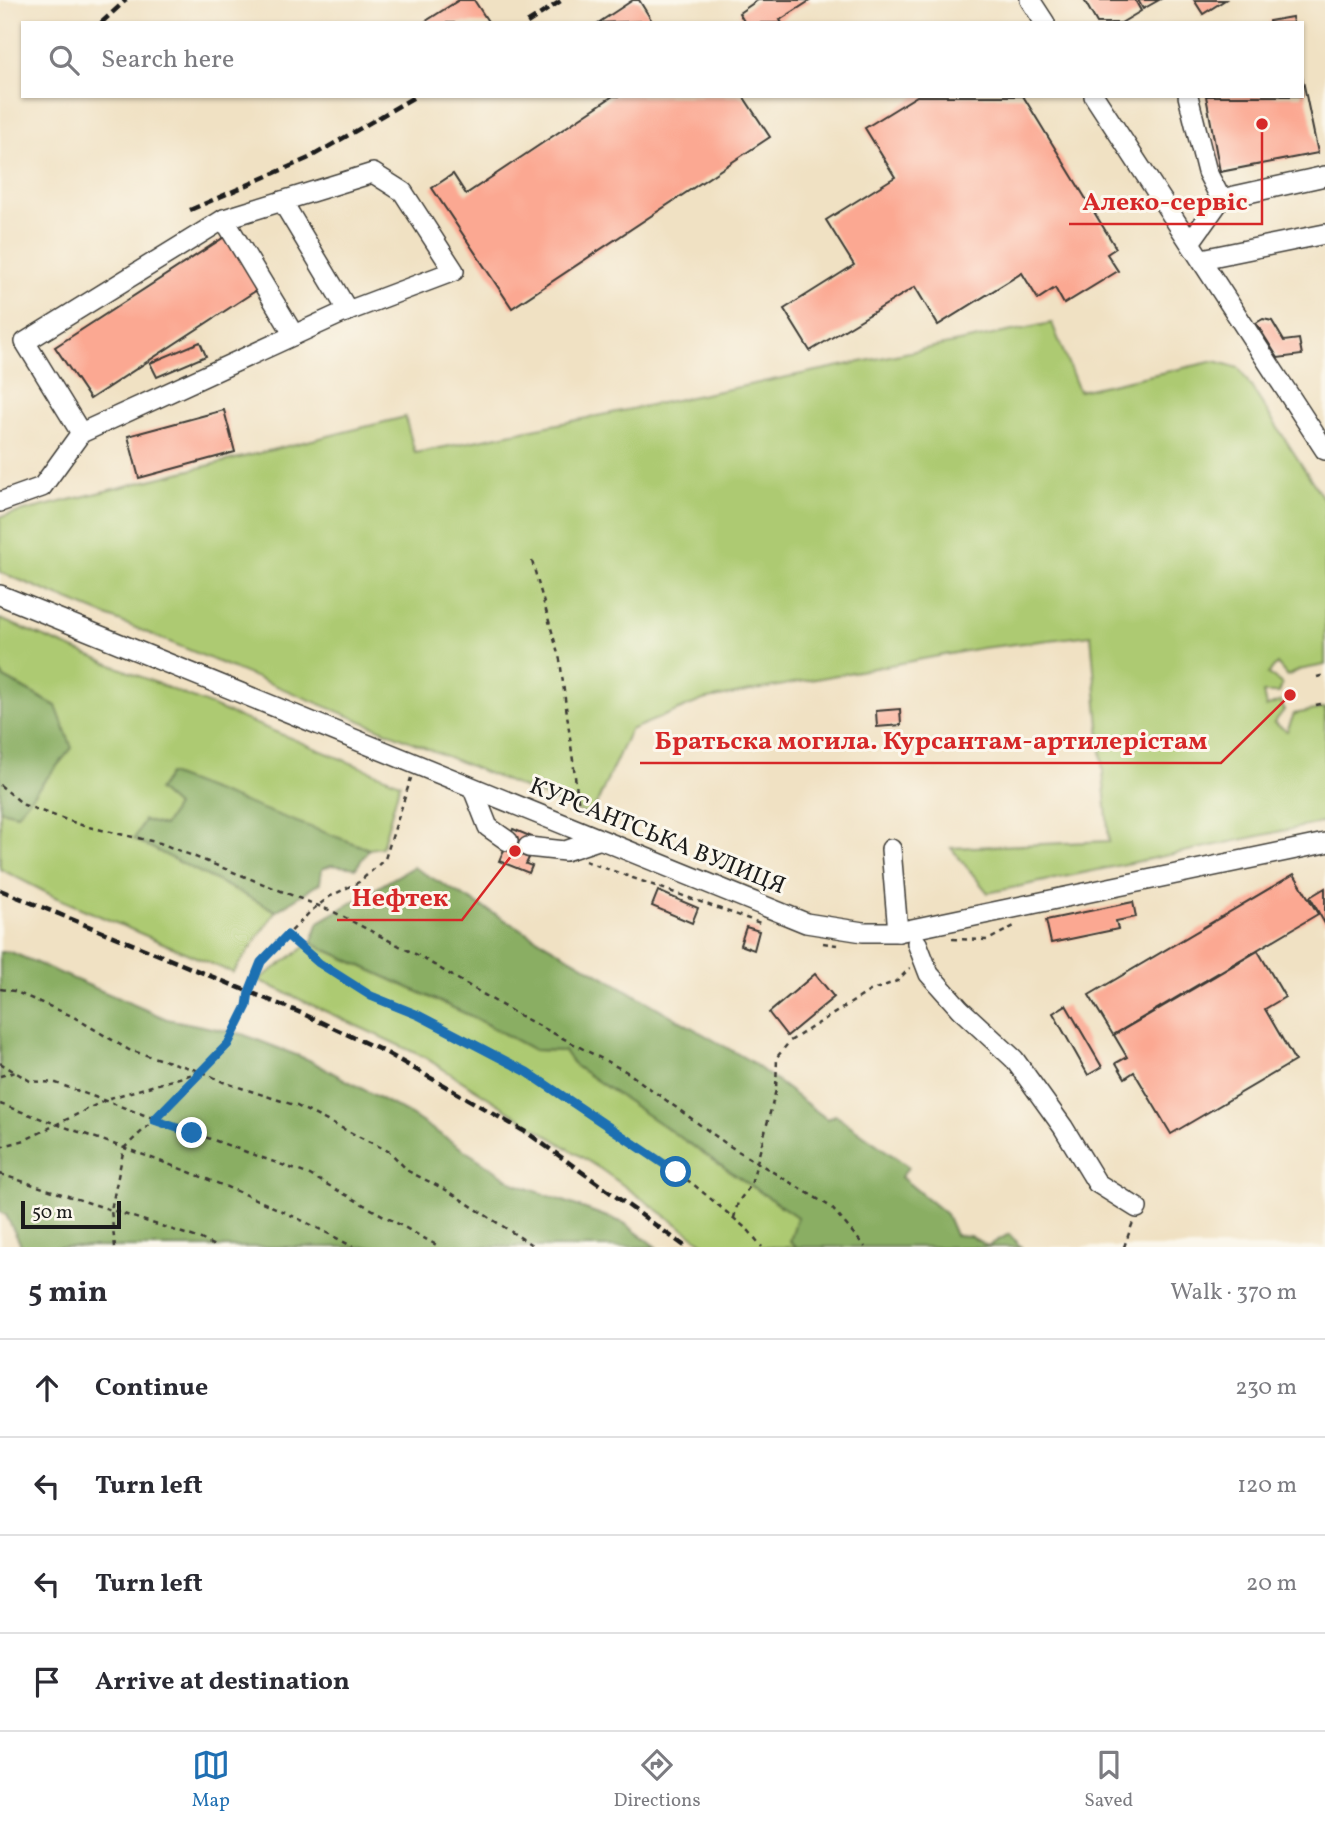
<!DOCTYPE html>
<meta charset="utf-8">
<style>
body{margin:0;font-family:Vollkorn,serif;background:#f7f7f7;color:#2b2b33}
.scale{position:absolute;left:21px;bottom:18px;width:100px;box-sizing:border-box;padding-left:7px;border:4px solid #1c1c1c;border-top:0;font-size:19px;line-height:24px;white-space:nowrap;color:#1c1c1c;-webkit-text-stroke:5px #fbf7ec;paint-order:stroke}
.stop{position:absolute;width:21px;height:21px;margin:-16px;border:5px solid #1f6fb2;border-radius:50%;background:#fff}
.stop.end{background:#1f6fb2;border-color:#fff;box-shadow:0 2px 7px #0008}
.list{margin:0;padding:0;list-style:none}
h2{display:flex;justify-content:space-between;align-items:center;height:91px;margin:0;padding:0 28px;font-size:30px}
h2 small{font-size:23px;font-weight:400;color:#7c7c81}
.list li{display:grid;grid-template-columns:46px 1fr auto;gap:21px;align-items:center;box-sizing:border-box;height:98px;padding:0 28px;border-top:2px solid #e1e1e2}
.list b{display:block;font-size:26px;white-space:nowrap}
.list em{font-size:23px;font-style:normal;color:#7c7c81}
.icon{flex:none;width:38px;height:38px;fill:none;stroke:currentColor;stroke-width:2;stroke-linecap:round;stroke-linejoin:round}
.map{position:relative;flex:none;width:1325px;height:1247px;overflow:hidden}
.search{position:absolute;background:#fff;box-shadow:0 2px 5px #0004;left:21px;right:21px;top:21px;height:77px;display:flex;align-items:center;gap:18px;box-sizing:border-box;padding:0 24px;border-radius:0px;color:#7c7c81;font-size:26px}
.sheet{height:483px;background:#fff}
nav{display:flex;justify-content:space-around;align-items:center;box-sizing:border-box;height:98px;border-top:2px solid #e1e1e2;background:#fff;font-size:19px;color:#7c7c81}
nav a{display:grid;justify-items:center;gap:4px}
nav .on{color:#1f6fb2}
.map>svg:first-child{display:block}
</style>
<div class="map">
<svg width="1325" height="1247" viewBox="0 0 1325 1247">
<rect width="100%" height="100%" fill="#fbf7ec"/>
<filter id="ink" filterUnits="userSpaceOnUse"><feTurbulence type="fractalNoise" baseFrequency=".0143" numOctaves="2"/><feDisplacementMap in="SourceGraphic" scale="14" xChannelSelector="R" yChannelSelector="G"/><feConvolveMatrix kernelMatrix="1 2 1 2 8 2 1 2 1" color-interpolation-filters="sRGB"/></filter>
<filter id="wash" filterUnits="userSpaceOnUse"><feTurbulence type="fractalNoise" baseFrequency=".00686" numOctaves="4" result="noise"/><feDisplacementMap in="SourceGraphic" scale="28" xChannelSelector="R" yChannelSelector="G"/><feGaussianBlur stdDeviation="1.57" result="paint"/><feColorMatrix in="noise" values="0 0 0 0 0 0 0 0 0 0 0 0 0 0 0 0 0 1.4 0 .05"/><feComposite in="paint" operator="in"/></filter>
<g filter="url(#wash)">
<rect width="100%" height="100%" fill="#f0e1c3"/>
<g fill="#adca72" stroke="#647347" stroke-width="2">
<path d="M1052 323 1079 391 1215 361 1239 368 1325 501V665L1299 670 1287 676 1277 664 1268 674 1282 684 1279 693H1263L1266 707 1281 701 1284 710 1274 723 1287 731 1294 714 1325 708V822L988 893 951 848 1109 841 1091 635 982 648 703 700 630 730 591 816 0 572V517L405 417 415 453Z"/>
<path d="M0 619 400 783 382 847 369 849 158 790 176 806 164 826 134 839 276 911 233 973 55 897 0 869V810L17 814 56 706 4 678 0 672Z"/>
<path d="M311 943 471 1016 534 1050 564 1051 574 1065 798 1217 790 1241 797 1247H709L602 1170 424 1057 258 980Z"/>
</g>
<g fill="#8aae64" stroke="#536540" stroke-width="2">
<path d="M0 672 4 678 56 706 72 748 17 814 0 810Z"/>
<path d="M169 774 369 849 356 868 331 865 322 869 320 883 276 911 134 839 144 820 164 826 176 806 158 790Z"/>
<path d="M413 867 750 1061 827 1119 835 1115 909 1167 901 1177 946 1214 955 1235 970 1236 988 1246 1009 1234 1021 1247H797L790 1242 797 1217 574 1065 564 1051 534 1050 471 1016 311 943 319 922Z"/>
<path d="M0 952H11L167 1019 242 1034 309 1060 411 1115 516 1184 624 1223 656 1247H22L6 1215 0 1212Z"/>
</g>
<g id="blocks">
<g fill="#fba892">
<path d="M459 0H474L489 23H423Z"/>
<path d="M633 0H639L652 21 598 23Z"/>
<path d="M758 0H811L780 20 782 23H745L739 13Z"/>
<path d="M1084 0H1135L1141 11 1121 23H1097Z"/>
<path d="M1138 0H1159L1143 9Z"/>
<path d="M1194 0H1225L1203 14Z"/>
<path d="M1292 17 1293 23H1269V21Z"/>
<path d="M1302 76 1318 153 1220 172 1206 96H1302Z"/>
<path d="M613 96H743L770 137 512 308 432 188 453 174 466 194Z"/>
<path d="M917 96H1023L1116 248 1107 254 1118 271 1064 304 1055 288 1038 299 1022 273 938 325 915 287 810 351 784 309 854 265 826 220 895 177 865 128Z"/>
<path d="M226 236 260 288 90 399 55 347Z"/>
<path d="M1263 319 1272 321 1284 341 1299 339 1302 355 1278 358 1256 323Z"/>
<path d="M200 342 206 356 157 377 150 363Z"/>
<path d="M224 410 235 452 139 478 128 436Z"/>
<path d="M900 709 901 725 877 727 876 711Z"/>
<path d="M513 829 532 837 524 856 529 858 526 864 532 866 529 873 499 861Z"/>
<path d="M1294 874 1318 914 1113 1035 1089 995Z"/>
<path d="M1325 888V924L1310 897Z"/>
<path d="M658 891 698 908 692 923 652 906Z"/>
<path d="M1133 902 1136 917 1116 921 1118 929 1051 943 1046 920Z"/>
<path d="M746 927 759 931 754 950 740 945Z"/>
<path d="M1258 951 1285 997 1265 1009 1295 1061 1171 1134 1134 1072 1125 1078 1116 1063 1127 1057 1114 1035Z"/>
<path d="M815 974 834 997 787 1036 769 1013Z"/>
<path d="M1066 1005 1102 1067 1088 1075 1053 1013Z"/>
</g>
</g>
</g>
<g filter="url(#ink)">
<use href="#blocks" fill-opacity="0" stroke="#3c3a35" stroke-width="2"/>
<g fill="none" stroke-linecap="round" stroke-linejoin="round">
<defs>
<g id="minor">
<path d="M1030 0 1045 23"/>
<path d="M1094 96 1325 450"/>
<path d="M1188 96 1207 172 1221 199"/>
<path d="M282 201 348 311"/>
<path d="M1191 241 1221 199 1325 176"/>
<path d="M1202 259 1325 234"/>
<path d="M81 433 25 342 224 219 294 335"/>
<path d="M0 502 42 487 81 433 340 314 454 271 403 192 373 173 224 219"/>
<path d="M0 595 806 923 863 932H898L1325 843"/>
<path d="M473 789 488 827 508 841"/>
<path d="M528 847 565 851 598 840"/>
<path d="M891 849 898 932"/>
<path d="M917 943 929 974 960 1009 1014 1059 1063 1127 1097 1183 1137 1208"/>
</g>
</defs>
<use href="#minor" stroke="#3c3a35" stroke-width="22"/>
<g stroke="#3c3a35" stroke-width="2.5" stroke-dasharray="5 5" stroke-linecap="butt">
<path d="M532 561 560 660 580 815"/>
<path d="M1317 677 1325 675"/>
<path d="M1316 705 1325 703"/>
<path d="M0 785 24 805 84 826 160 843 334 912 419 956 513 1012 627 1072 728 1145 831 1207 865 1247"/>
<path d="M585 861 760 923"/>
<path d="M287 935 319 963 371 996 418 1015 527 1072 693 1184 749 1231 762 1247"/>
<path d="M952 939 988 940 1018 924"/>
<path d="M823 943 837 945"/>
<path d="M0 989 14 991 72 1016 129 1050 203 1072 223 1082 297 1106 390 1152 408 1171 448 1191 535 1247"/>
<path d="M0 1063 30 1081 56 1083 310 1175 440 1247"/>
<path d="M0 1076 16 1072"/>
<path d="M0 1104C119 1147 242 1185 353 1247"/>
<path d="M0 1147 25 1140 110 1098 200 1072"/>
<path d="M0 1174 201 1239 216 1247"/>
<path d="M734 1218 738 1202 751 1185 776 1090 777 1057 790 1041 870 991 897 981 910 968"/>
<path d="M115 1247 111 1210 124 1148 179 1097 228 1044 247 1006 249 992 261 962 311 911 329 897 359 882 385 859 411 778"/>
<path d="M1124 1247 1133 1222"/>
</g>
<use href="#minor" stroke="#fff" stroke-width="19"/>
<g stroke="#1c1c1c" stroke-width="4.5" stroke-dasharray="10 5" stroke-linecap="butt">
<path d="M101 23 126 0"/>
<path d="M527 23 562 0"/>
<path d="M190 210 309 158 416 96"/>
<path d="M0 890 301 1013 385 1052 529 1134 686 1247"/>
</g>
</g>
</g>
<g fill="none" stroke-linecap="round" stroke-linejoin="round" filter="url(#ink)">
<path stroke="#1f6fb2" stroke-width="9" d="M192 1133 154 1120 228 1044 247 1006 249 992 261 962 287 935 319 963 371 996 418 1015 527 1072 676 1172"/>
</g>
<g text-anchor="middle" dominant-baseline="central" stroke-width="6" stroke-linejoin="round" paint-order="stroke">
<g font-size="24" fill="#1c1c1c" stroke="#fbf7ec">
<text transform="translate(657 837) rotate(22)">КУРСАНТСЬКА ВУЛИЦЯ</text>
</g>
</g>
<path fill="none" stroke="#d62828" stroke-width="2.5" d="M1262 124L1262 224H1069M1290 695L1221 763H640M515 851L462 920H337"/>
<g fill="#d62828" stroke="#fbf7ec" stroke-width="2.5">
<circle cx="1262" cy="124" r="7"/>
<circle cx="1290" cy="695" r="7"/>
<circle cx="515" cy="851" r="7"/>
</g>
<g font-size="26" text-anchor="middle" font-weight="bold" fill="#d62828" stroke="#fbf7ec" stroke-width="6" stroke-linejoin="round" paint-order="stroke">
<text x="1165" y="210">Алеко-сервіс</text>
<text x="931" y="749">Братьска могила. Курсантам-артилерістам</text>
<text x="400" y="906">Нефтек</text>
</g>
</svg>
<div class="scale">50 m</div>
<div class="stop" style="left:676px;top:1172px"></div>
<div class="stop end" style="left:192px;top:1133px"></div>
<div class="search"><svg class="icon" aria-label="search" viewBox="0 0 24 24"><circle cx="10" cy="10" r="6"/><path d="M15 15l6 6"/></svg>Search here</div>
</div>
<section class="sheet">
<h2>5 min<small>Walk · 370 m</small></h2>
<ul class="list">
<li><svg class="icon" aria-label="ahead" viewBox="0 0 24 24"><path d="M12 20V5M6 11l6-6 6 6"/></svg><div><b>Continue</b></div><em>230 m</em></li>
<li><svg class="icon" aria-label="left" viewBox="0 0 24 24"><path d="M17 20v-9H6M10 6l-5 5 5 5"/></svg><div><b>Turn left</b></div><em>120 m</em></li>
<li><svg class="icon" aria-label="left" viewBox="0 0 24 24"><path d="M17 20v-9H6M10 6l-5 5 5 5"/></svg><div><b>Turn left</b></div><em>20 m</em></li>
<li><svg class="icon" aria-label="arrive" viewBox="0 0 24 24"><path d="M6 21V4h12l-3 4 3 4H6"/></svg><div><b>Arrive at destination</b></div></li>
</ul>
</section>
<nav>
<a class="on"><svg class="icon" aria-label="map" viewBox="0 0 24 24"><path d="M3 6l6-2 6 2 6-2v14l-6 2-6-2-6 2zM9 4v14M15 6v14"/></svg>Map</a>
<a><svg class="icon" aria-label="directions" viewBox="0 0 24 24"><path d="M12 3l9 9-9 9-9-9zM9 14v-3h6M13 9l2 2-2 2"/></svg>Directions</a>
<a><svg class="icon" aria-label="saved" viewBox="0 0 24 24"><path d="M7 4h10v16l-5-4-5 4z"/></svg>Saved</a>
</nav>
